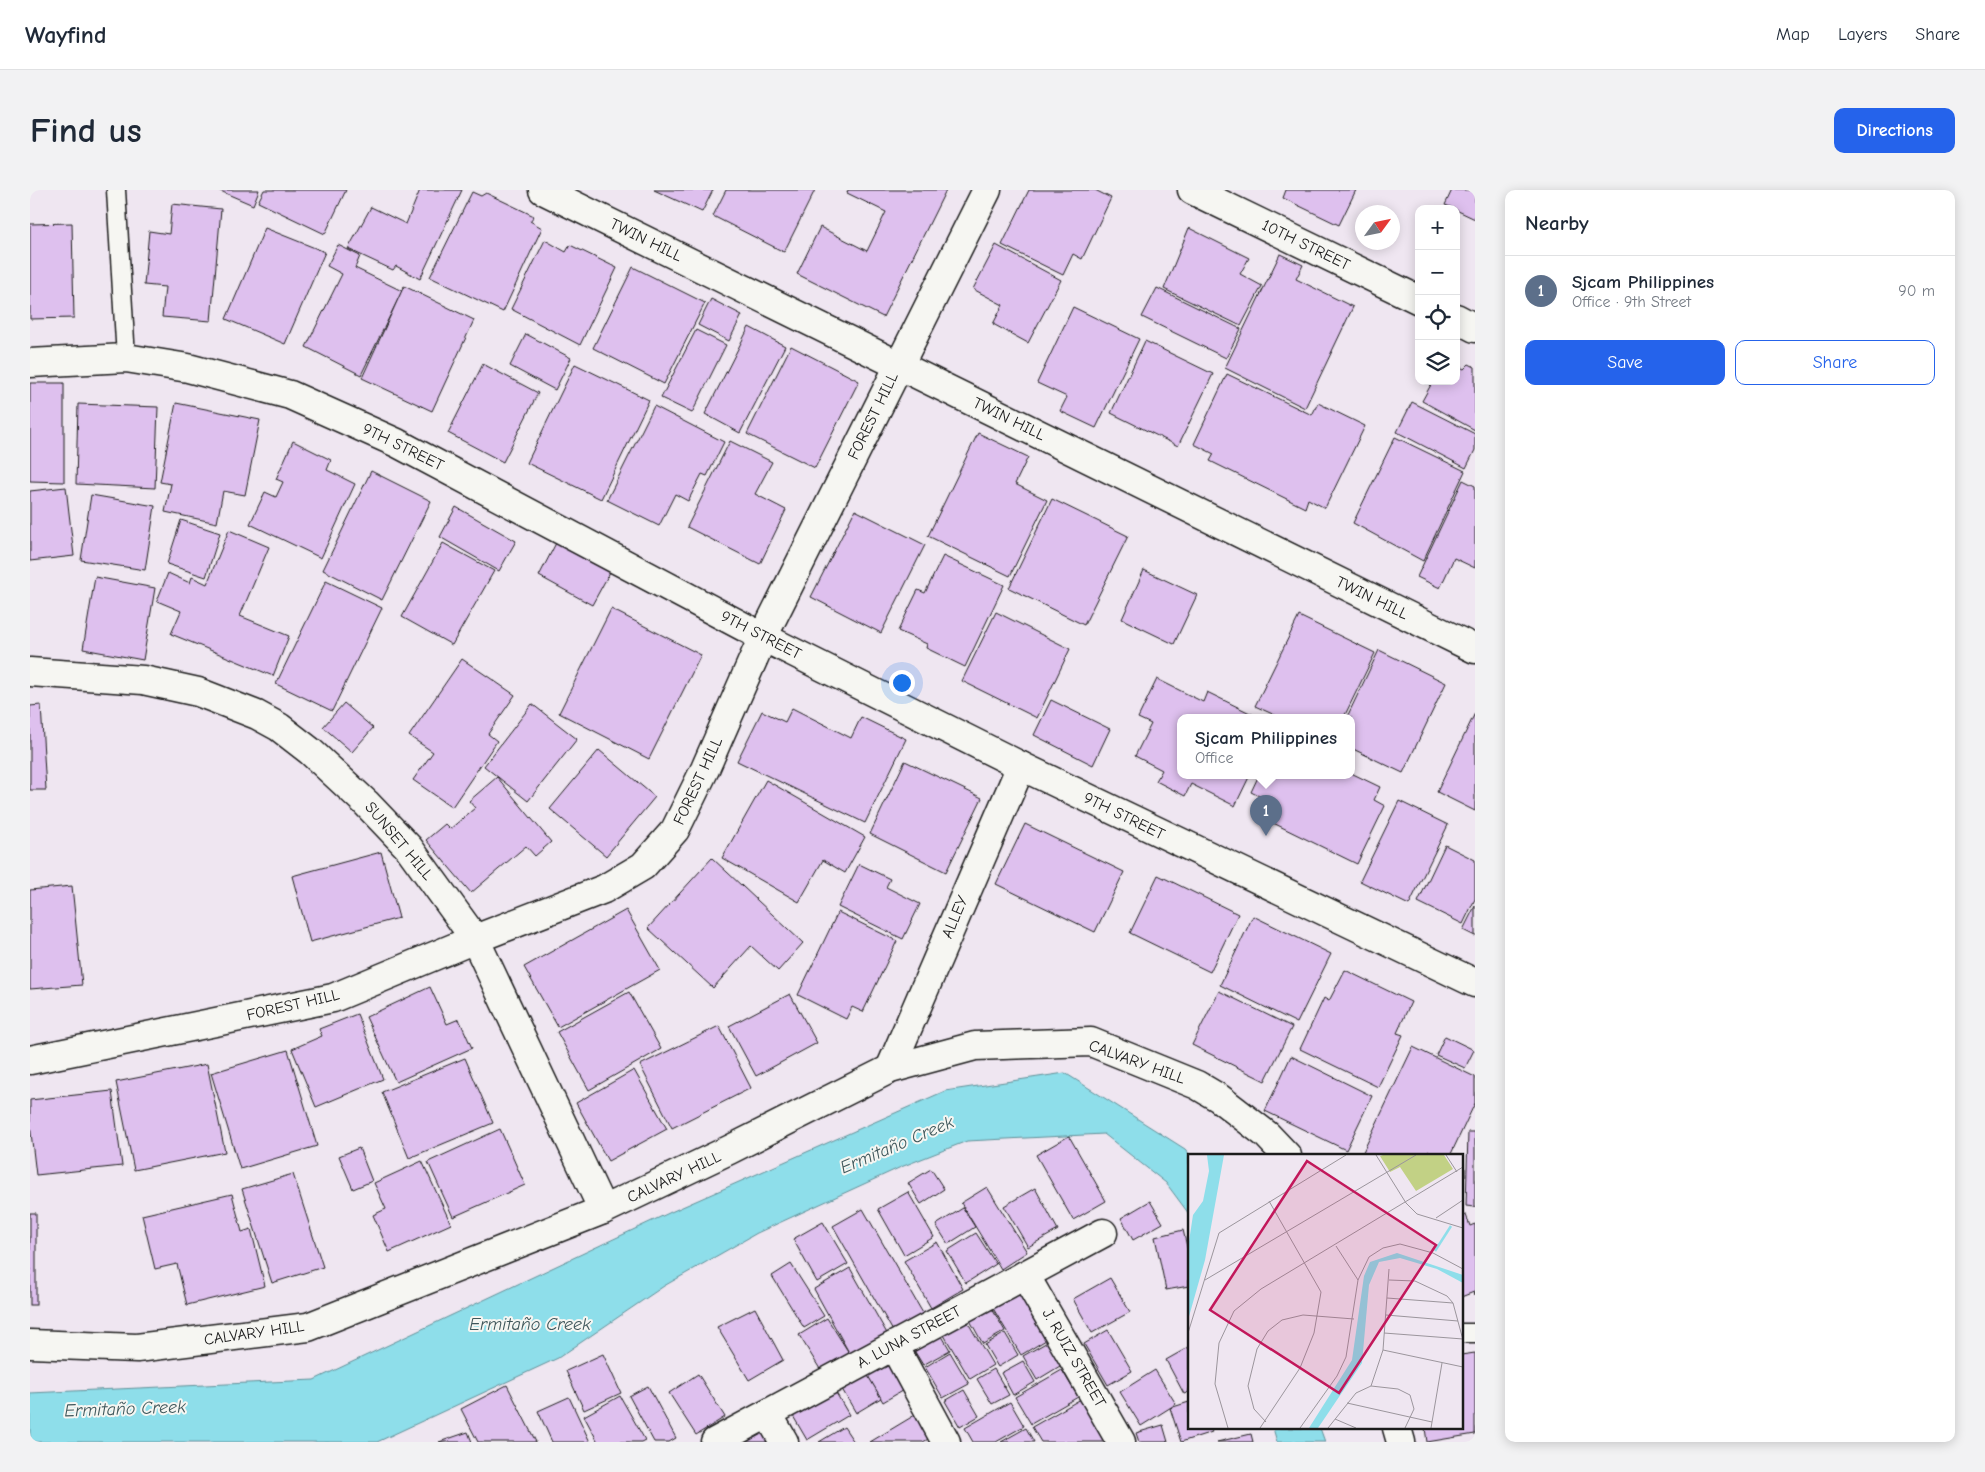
<!DOCTYPE html>
<meta charset="utf-8">
<style>
body{margin:0;font-family:"Comic Neue",sans-serif;background:#f2f2f3;color:#1f2937}
.controls{position:absolute;right:15px;top:15px;display:grid;overflow:hidden;border-radius:10px;box-shadow:0 2px 12px #0003}
.controls button{width:45px;height:45px;display:grid;place-items:center;padding:0;border:0;border-bottom:1px solid #e0e1e3;background:#fff;color:#1f2937;font:25px sans-serif}
.compass{position:absolute;left:1325px;top:15px;width:45px;height:45px;border-radius:50%;background:#fff;box-shadow:0 2px 12px #0003;rotate:57deg}
.you{position:absolute;left:871px;top:492px;width:18px;height:18px;margin:-12px;border:4px solid #fff;border-radius:50%;background:#1a73e8;box-shadow:0 0 0 8px #1a73e833}
.badge{display:grid;place-items:center;width:32px;height:32px;border-radius:50%;background:#2563eb;color:#fff;font-size:16px;font-weight:700}
.pin{position:absolute;translate:-50% -41px;filter:drop-shadow(0 1px 2px #0008)}
.pin::after{content:'';position:absolute;top:26px;width:18px;height:15px;background:inherit;clip-path:polygon(0 0,100% 0,50% 100%)}
.popup{position:absolute;left:1147px;top:524px;width:178px;height:65px;box-sizing:border-box;display:grid;place-content:center;border-radius:10px;background:#fff;filter:drop-shadow(0 1px 4px #0005);font-size:16px;white-space:nowrap;color:#747a83}
.popup b{font-size:19px;color:#1f2937}
.popup::after{content:'';position:absolute;left:50%;top:100%;margin-left:-10px;border:10px solid transparent;border-top-color:#fff}
.list{margin:0;padding:0;list-style:none}
h2{display:flex;justify-content:space-between;align-items:center;height:65px;margin:0;padding:0 20px;font-size:21px}
h2 small{font-size:16px;font-weight:400;color:#747a83}
.list li{display:grid;grid-template-columns:32px 1fr auto;gap:15px;align-items:center;box-sizing:border-box;height:70px;padding:0 20px;border-top:1px solid #e0e1e3}
.list b{display:block;font-size:19px;white-space:nowrap}
.list p{margin:0;font-size:16px;white-space:nowrap;color:#747a83}
.list em{font-size:16px;font-style:normal;color:#747a83}
.actions{display:flex;gap:10px;padding:15px 20px}
.actions a{flex:1;padding:11px 0;border:1px solid #2563eb;border-radius:10px;text-align:center;font-size:18px;color:#2563eb}
.actions .main{background:#2563eb;color:#fff}
.icon{flex:none;width:28px;height:28px;fill:none;stroke:currentColor;stroke-width:2;stroke-linecap:round;stroke-linejoin:round}
.map{position:relative;flex:none;width:1445px;height:1252px;overflow:hidden;border-radius:10px}
header{display:flex;align-items:center;gap:30px;box-sizing:border-box;height:70px;padding:0 25px;background:#fff;border-bottom:1px solid #e0e1e3}
header strong{font-size:24px}
nav{display:flex;gap:28px;margin-inline-start:auto;font-size:18px}
.intro{display:flex;align-items:center;justify-content:space-between;box-sizing:border-box;height:120px;padding:0 30px}
h1{margin:0;font-size:35px}
.button{padding:12px 22px;border-radius:10px;background:#2563eb;color:#fff;font-size:18px;font-weight:700}
main{display:flex;gap:30px;padding:0 30px}
aside{flex:1;background:#fff;border-radius:10px;box-shadow:0 2px 12px #0003}
.map>svg:first-child{display:block}
</style>
<header>
<strong>Wayfind</strong>
<nav><a>Map</a><a>Layers</a><a>Share</a></nav>
</header>
<div class="intro"><h1>Find us</h1><a class="button">Directions</a></div>
<main>
<div class="map">
<svg width="1445" height="1252" viewBox="0 0 1445 1252">
<rect width="100%" height="100%" fill="#efe6f1"/>
<filter id="ink" filterUnits="userSpaceOnUse"><feTurbulence type="fractalNoise" baseFrequency=".02" numOctaves="2"/><feDisplacementMap in="SourceGraphic" scale="10" xChannelSelector="R" yChannelSelector="G"/><feConvolveMatrix kernelMatrix="1 2 1 2 8 2 1 2 1" color-interpolation-filters="sRGB"/></filter>
<g filter="url(#ink)">
<g fill="#8edeea" stroke="#609098">
<path d="M1035 883 1155 959 1161 966H1159V1024L1136 993 1074 944 937 951 871 977 727 1043 634 1096 528 1168 347 1252H0V1203L284 1190 641 1022 915 901Z"/>
<path d="M1243 1238H1290L1295 1252H1247Z"/>
</g>
<g fill="#dec0ee" stroke="#1c1c1c">
<path d="M188 0H229L223 15Z"/>
<path d="M234 0H316L295 44 228 12Z"/>
<path d="M390 0H432L390 89 366 76 363 80 318 59 341 17 376 34Z"/>
<path d="M624 0H683L672 22Z"/>
<path d="M696 0H785L754 62 683 26Z"/>
<path d="M818 0H916L853 127 767 84 790 37 837 61 856 22 817 3Z"/>
<path d="M999 0H1065L1081 8 1052 69 1043 64 1033 85 972 55Z"/>
<path d="M1256 0H1326L1309 35 1253 8Z"/>
<path d="M1422 0H1445V29L1426 20V19L1415 15Z"/>
<path d="M442 2 451 6 456 3 504 26 500 31 512 38 473 122 400 87Z"/>
<path d="M142 14 191 19 181 131 132 127 135 97 114 95 119 41 139 44Z"/>
<path d="M42 33 44 128 0 129V34Z"/>
<path d="M235 38 295 62 255 154 196 129Z"/>
<path d="M1159 38 1219 68 1210 84 1232 96 1211 136 1134 99Z"/>
<path d="M515 50 536 62 540 55 587 78 550 155 481 119Z"/>
<path d="M308 55 330 66 325 78 372 101 331 185 276 157 312 84 297 76Z"/>
<path d="M966 55 1031 90 998 153 963 134 973 115 943 99Z"/>
<path d="M1250 64 1273 75 1266 89 1323 117 1275 218 1195 178Z"/>
<path d="M603 77 675 113 634 194 563 158Z"/>
<path d="M374 96 444 130 402 221 332 188Z"/>
<path d="M1127 98 1211 139 1196 168 1112 127Z"/>
<path d="M681 109 712 125 699 151 668 135Z"/>
<path d="M1043 117 1109 149 1066 238 1030 221 1037 207 1007 193Z"/>
<path d="M719 137 755 156 710 243 675 224Z"/>
<path d="M666 140 696 155 662 223 631 208Z"/>
<path d="M496 144 541 168 525 200 480 176Z"/>
<path d="M1115 151 1183 184 1148 256 1081 223Z"/>
<path d="M761 156 829 191 785 278 717 244Z"/>
<path d="M453 174 508 203 473 272 418 243Z"/>
<path d="M545 174 619 210 571 309 497 273Z"/>
<path d="M1439 174 1445 177V240L1392 211 1403 191H1426V175L1434 179Z"/>
<path d="M1197 184 1282 225 1288 213 1335 236 1295 318 1278 309 1275 318 1180 271 1184 264 1164 254Z"/>
<path d="M0 193H34V292L0 291Z"/>
<path d="M1382 212 1445 244V260L1436 278 1367 242Z"/>
<path d="M146 213 230 230 215 305 193 301 187 333 135 322 141 294 130 292Z"/>
<path d="M48 214 128 217 125 298 46 294Z"/>
<path d="M624 216 694 252 677 286 672 284 658 311 645 304 629 336 577 310Z"/>
<path d="M948 243 998 267 985 294 1017 310 980 386 898 346Z"/>
<path d="M1365 247 1435 281 1393 371 1323 333Z"/>
<path d="M263 251 301 270 297 280 325 294 291 368 220 334 235 302 246 307 253 292 246 289Z"/>
<path d="M700 251 742 272 725 304 756 320 730 374 657 337Z"/>
<path d="M341 281 401 311 352 410 293 380Z"/>
<path d="M1433 290 1445 296V378L1424 368 1410 398 1387 387Z"/>
<path d="M36 297 44 366 0 371V301Z"/>
<path d="M61 305 125 316 115 380 51 370Z"/>
<path d="M1022 309 1098 346 1054 435 979 398Z"/>
<path d="M426 317 486 351 469 381 410 347Z"/>
<path d="M825 320 895 355 851 443 781 407Z"/>
<path d="M151 330 190 343 176 387 137 374Z"/>
<path d="M199 340 239 357 210 426 259 446 243 486 141 444 151 421 127 411 138 383 160 393 162 387 177 394Z"/>
<path d="M413 353 464 381 422 455 372 427Z"/>
<path d="M526 353 580 382 562 415 509 386Z"/>
<path d="M913 366 974 395 935 477 896 458 897 454 868 441 888 400 895 403Z"/>
<path d="M1114 380 1167 405 1144 454 1092 429Z"/>
<path d="M65 387 125 398 113 470 53 459Z"/>
<path d="M296 391 352 418 302 521 246 494Z"/>
<path d="M581 419 671 465 619 569 529 523Z"/>
<path d="M966 422 1040 459 1007 528 932 491Z"/>
<path d="M1269 426 1345 463 1314 527H1249L1225 516Z"/>
<path d="M1349 460 1416 493 1373 583 1321 558V527H1317Z"/>
<path d="M432 469 485 505 458 544 467 551 422 617 383 590 403 562 379 546Z"/>
<path d="M1127 489 1173 512 1177 502 1228 527H1151V585H1220L1205 616 1161 594 1155 606 1126 591 1132 580 1105 566 1121 534 1108 528Z"/>
<path d="M1021 510 1080 539 1063 575 1004 545Z"/>
<path d="M314 513 343 538 322 562 293 537Z"/>
<path d="M502 514 547 549 498 611 454 576Z"/>
<path d="M11 515 16 600H0V516Z"/>
<path d="M762 518 821 548 831 527 876 549 835 633 707 571 732 521 755 532Z"/>
<path d="M1445 523V621L1407 602Z"/>
<path d="M569 560 625 607 576 666 520 619Z"/>
<path d="M875 571 952 608 916 682 840 644Z"/>
<path d="M1321 583 1350 597 1344 610 1355 616 1327 674 1235 629 1243 613 1221 602 1229 585H1321Z"/>
<path d="M467 587 521 652 505 666 496 656 441 703 396 650 415 634 420 639 445 618 439 611Z"/>
<path d="M736 590 835 647 815 683 793 670 769 712 692 668Z"/>
<path d="M1369 611 1418 635 1379 715 1330 691Z"/>
<path d="M995 634 1094 682 1065 742 966 694Z"/>
<path d="M1415 655 1445 670V709L1433 734 1388 712Z"/>
<path d="M351 662 369 728 280 752 262 686Z"/>
<path d="M682 668 773 753 748 781 721 756 683 798 618 738Z"/>
<path d="M829 674 860 689 856 697 890 714 873 749 808 717Z"/>
<path d="M1128 685 1208 724 1180 782 1100 743Z"/>
<path d="M42 696 52 795 0 799V700Z"/>
<path d="M1445 716V746L1433 740Z"/>
<path d="M596 720 630 780 528 837 494 777Z"/>
<path d="M808 722 867 751 833 822 822 817 816 829 768 805Z"/>
<path d="M1223 726 1301 764 1267 833 1190 795Z"/>
<path d="M1315 780 1381 812 1367 843 1373 845 1348 897 1270 859 1294 808 1299 811Z"/>
<path d="M400 797 417 834 429 829 442 858 366 892 336 827Z"/>
<path d="M1189 801 1262 837 1235 891 1162 855Z"/>
<path d="M599 802 631 859 559 900 527 842Z"/>
<path d="M760 804 787 853 726 886 699 836Z"/>
<path d="M327 824 353 889 286 917 262 859 292 846 289 839Z"/>
<path d="M689 836 721 898 642 938 610 875Z"/>
<path d="M1415 846 1444 860 1435 878 1406 865Z"/>
<path d="M1383 857 1445 887V913L1420 966H1408L1398 961 1396 966H1331Z"/>
<path d="M258 860 287 956 210 979 181 883Z"/>
<path d="M1261 866 1342 906 1316 960 1235 921Z"/>
<path d="M435 868 463 933 379 968 352 902Z"/>
<path d="M177 874 195 962 104 980 86 892Z"/>
<path d="M604 880 637 939 578 971 546 913Z"/>
<path d="M82 901 92 976 6 985 0 934V910Z"/>
<path d="M470 939 495 995 423 1027 398 972Z"/>
<path d="M1438 942H1445V1017L1436 1016Z"/>
<path d="M1039 946 1076 1011 1043 1030 1006 965Z"/>
<path d="M329 958 342 991 323 999 309 966Z"/>
<path d="M392 971 421 1034 359 1062 343 1025 356 1019 344 993Z"/>
<path d="M901 979 914 999 891 1014 878 993Z"/>
<path d="M263 984 293 1077 242 1093 212 999Z"/>
<path d="M957 997 997 1062 971 1079 931 1013Z"/>
<path d="M1005 998 1028 1040 998 1057 974 1016Z"/>
<path d="M878 1002 904 1047 874 1065 848 1019Z"/>
<path d="M202 1004 212 1042 221 1039 235 1096 157 1115 147 1074 125 1079 112 1025Z"/>
<path d="M1120 1011 1133 1033 1103 1050 1091 1028Z"/>
<path d="M933 1018 945 1037 918 1054 906 1035Z"/>
<path d="M833 1019 894 1125 864 1143 803 1036Z"/>
<rect x="0" y="1023" width="6" height="92"/>
<path d="M1436 1025 1440 1036 1445 1034V1106L1444 1102 1431 1107V1026Z"/>
<path d="M793 1032 818 1074 787 1092 763 1049Z"/>
<path d="M1153 1040 1159 1065V1096L1136 1100 1125 1047Z"/>
<path d="M946 1043 966 1074 936 1093 917 1061Z"/>
<path d="M907 1052 933 1099 901 1118 874 1071Z"/>
<path d="M761 1074 794 1126 774 1138 742 1086Z"/>
<path d="M820 1078 859 1147 822 1168 784 1099Z"/>
<path d="M1080 1088 1100 1122 1062 1143 1043 1109Z"/>
<path d="M992 1097 1021 1147 991 1165 961 1115Z"/>
<path d="M958 1112 975 1141 953 1154 937 1125Z"/>
<path d="M725 1118 753 1170 719 1190 687 1137Z"/>
<path d="M934 1126 963 1175 940 1189 911 1140Z"/>
<path d="M797 1128 821 1166 793 1184 769 1145Z"/>
<path d="M1078 1140 1102 1181 1078 1195 1054 1154Z"/>
<path d="M909 1141 920 1160 893 1175 882 1157Z"/>
<path d="M975 1143 988 1165 968 1177 955 1155Z"/>
<path d="M1021 1150 1035 1173 1007 1190 993 1166Z"/>
<path d="M1159 1157V1202L1154 1204 1136 1170Z"/>
<path d="M920 1162 939 1194 913 1208 895 1177Z"/>
<path d="M863 1163 882 1195 853 1212 835 1181Z"/>
<path d="M1445 1163V1244L1397 1252 1395 1238H1431V1165Z"/>
<path d="M573 1164 591 1203 554 1220 536 1181Z"/>
<path d="M993 1171 1005 1192 983 1205 971 1183Z"/>
<path d="M834 1179 851 1208 826 1223 809 1194Z"/>
<path d="M964 1179 979 1205 962 1214 947 1189Z"/>
<path d="M1032 1180 1048 1207 1001 1234 985 1207Z"/>
<path d="M1125 1180 1146 1214 1111 1236 1090 1202Z"/>
<path d="M668 1184 695 1227 666 1245 639 1203Z"/>
<path d="M477 1195 506 1252H448L431 1219Z"/>
<path d="M618 1196 646 1248 639 1252H624L599 1206Z"/>
<path d="M934 1200 949 1226 930 1237 915 1211Z"/>
<path d="M805 1201 819 1225 777 1250 763 1226Z"/>
<path d="M590 1206 615 1250 611 1252H568L554 1226Z"/>
<path d="M539 1207 560 1252H522L508 1221Z"/>
<path d="M1051 1209 1076 1252H1011L1002 1237Z"/>
<path d="M980 1212 994 1236 966 1252H943L935 1238Z"/>
<path d="M1159 1212V1238H1180L1182 1242 1151 1252 1140 1218Z"/>
<path d="M895 1219 909 1243 893 1252H840Z"/>
<path d="M1133 1235 1138 1252H1109L1106 1243Z"/>
<path d="M741 1236 750 1252H713Z"/>
<path d="M814 1237 824 1252H789Z"/>
<path d="M996 1238 1004 1252H971Z"/>
<path d="M438 1242 442 1252H409Z"/>
<path d="M1221 1244 1223 1252H1187Z"/>
</g>
<g fill="none" stroke-linecap="round" stroke-linejoin="round">
<defs>
<g id="service">
<path d="M86 0 96 168"/>
<path d="M1431 1143H1445"/>
</g>
<g id="minor">
<path d="M513 0 1445 459"/>
<path d="M1162 0 1389 110"/>
<path d="M1426 128 1445 138"/>
<path d="M0 173 96 168 158 178 260 205 367 253 733 447 991 576 1445 793"/>
<path d="M0 482 113 490 168 502 227 525 249 537 280 561 336 613 379 658 445 749 573 1020"/>
<path d="M0 870 303 808 445 749 574 699 613 676 645 640 675 579 733 447 957 0"/>
<path d="M860 879 991 576"/>
<path d="M995 1085 1091 1252"/>
<path d="M0 1154 107 1158 278 1137 573 1020 699 960 860 879 945 856 1061 852 1167 895 1189 908 1237 945 1257 966"/>
<path d="M864 1156 916 1252"/>
<path d="M738 1224 754 1252"/>
<path d="M1367 1238 1371 1252"/>
<path d="M685 1252 1073 1043"/>
</g>
</defs>
<use href="#service" stroke="#1c1c1c" stroke-width="21"/>
<use href="#minor" stroke="#1c1c1c" stroke-width="31"/>
<use href="#service" stroke="#f6f6f2" stroke-width="18"/>
<use href="#minor" stroke="#f6f6f2" stroke-width="28"/>
</g>
</g>
<g text-anchor="middle" dominant-baseline="central" stroke-width="4" stroke-linejoin="round" paint-order="stroke">
<g font-size="16" fill="#1c1c1c" stroke="#f6f6f2">
<text transform="translate(616 50) rotate(26)">TWIN HILL</text>
<text transform="translate(1276 55) rotate(26)">10TH STREET</text>
<text transform="translate(843 226) rotate(-64)">FOREST HILL</text>
<text transform="translate(979 229) rotate(26)">TWIN HILL</text>
<text transform="translate(373 257) rotate(26)">9TH STREET</text>
<text transform="translate(1342 408) rotate(26)">TWIN HILL</text>
<text transform="translate(731 445) rotate(27)">9TH STREET</text>
<text transform="translate(668 591) rotate(-65)">FOREST HILL</text>
<text transform="translate(1094 626) rotate(26)">9TH STREET</text>
<text transform="translate(369 651) rotate(50)">SUNSET HILL</text>
<text transform="translate(925 727) rotate(-67)">ALLEY</text>
<text transform="translate(263 815) rotate(-13)">FOREST HILL</text>
<text transform="translate(1107 872) rotate(20)">CALVARY HILL</text>
<text transform="translate(644 987) rotate(-25)">CALVARY HILL</text>
<text transform="translate(224 1143) rotate(-8)">CALVARY HILL</text>
<text transform="translate(879 1147) rotate(-28)">A. LUNA STREET</text>
<text transform="translate(1044 1168) rotate(60)">J. RUIZ STREET</text>
</g>
<g font-size="18" font-style="italic" fill="#3e565a" stroke="#f6f6f2">
<text transform="translate(867 955) rotate(-23)">Ermitaño Creek</text>
<text x="500" y="1134">Ermitaño Creek</text>
<text transform="translate(95 1219) rotate(-2)">Ermitaño Creek</text>
</g>
</g>
<g transform="translate(1158 964)">
<rect width="275" height="275" fill="#efe6f1"/>
<path d="M195 1H256L265 15 228 37 212 13 202 18 192 2Z" fill="#c2d185"/>
<path d="M19 1H36L17 106 0 166V94L5 61 15 47 21 17ZM209 99 275 121V129L249 115 212 104 191 108 181 131 174 209 130 274H121L164 206 176 122 182 108Z" fill="#8edeea"/>
<path fill="none" stroke="#8edeea" stroke-width="2.5" d="M247 97 263 72"/>
<path fill="none" stroke="#9b959c" stroke-width="1" d="M188 1 218 49 229 60 275 74M258 1 269 18M248 64 275 46M148 92 170 126M17 126 228 1M201 126 227 127 259 142 265 149 275 186M199 144 265 149M198 161 270 167M0 179 31 79 158 1M196 179 275 185M195 196 275 213M183 232 210 235 222 241 226 255 217 274M159 249 244 268M147 265 168 274M78 268 66 255 60 232 69 195 80 177 94 166 115 161 166 165M40 274 27 230 31 189 46 157 73 135 275 13M72 274 112 214 126 179 133 138 81 47M112 274 149 222 158 203 170 126 181 103 195 94 212 90 245 99 275 115M140 274 168 239 183 232 195 196 201 115M243 274 254 209"/>
<path fill="#c2185b" fill-opacity="0.15" stroke="#c2185b" stroke-width="2.5" d="M119 7 248 91 151 239 22 156Z"/>
<rect width="275" height="275" fill="none" stroke="#1c1c1c" stroke-width="2.5"/>
</g>
</svg>
<div class="controls">
<button>+</button>
<button>−</button>
<button><svg class="icon" aria-label="locate" viewBox="0 0 24 24"><circle cx="12" cy="12" r="6"/><path d="M12 2v4M12 18v4M2 12h4M18 12h4"/></svg></button>
<button><svg class="icon" aria-label="layers" viewBox="0 0 24 24"><path d="M12 4l9 5-9 5-9-5zM3 14l9 5 9-5"/></svg></button>
</div>
<svg class="compass" viewBox="-18 -18 36 36"><path d="M0-13l5 13h-10z" fill="#e53935"/><path d="M0 13l5-13h-10z" fill="#747a83"/></svg>
<div class="you"></div>
<div class="pin badge" style="left:1236px;top:646px;background:#5c6f8a">1</div>
<div class="popup"><b>Sjcam Philippines</b>Office</div>
</div>
<aside>
<h2>Nearby<small></small></h2>
<ul class="list">
<li><span class="badge" style="background:#5c6f8a">1</span><div><b>Sjcam Philippines</b><p>Office · 9th Street</p></div><em>90 m</em></li>
</ul>
<div class="actions"><a class="main">Save</a><a>Share</a></div>
</aside>
</main>
